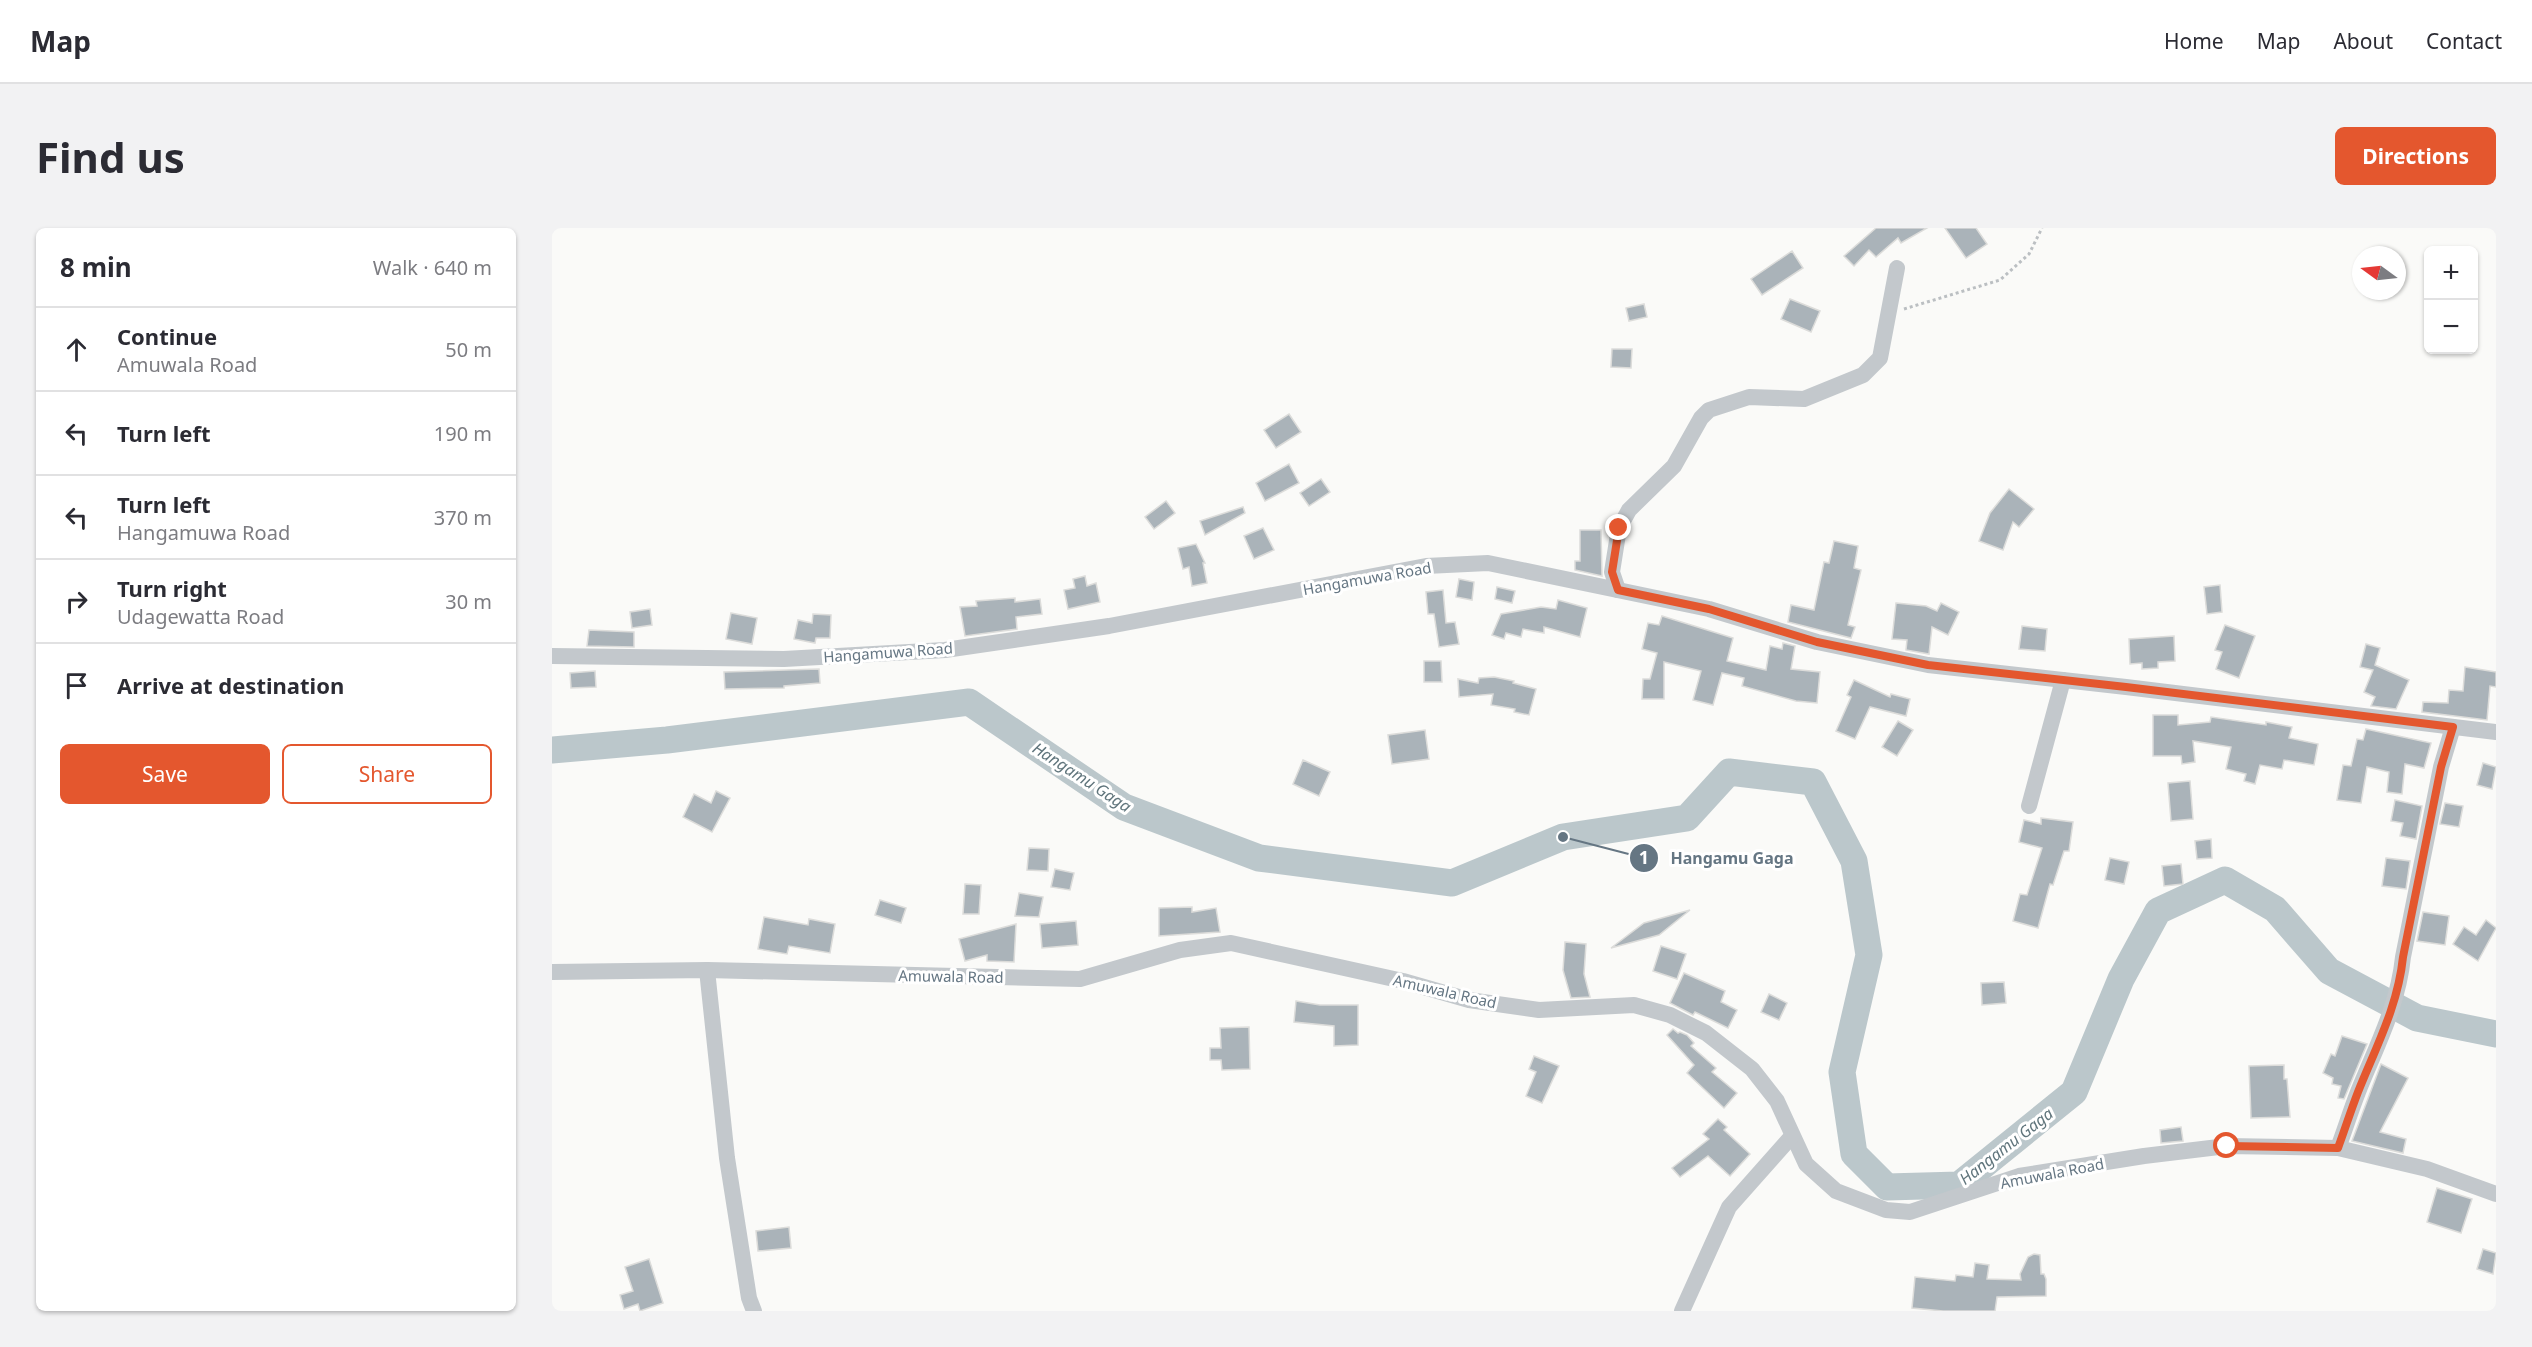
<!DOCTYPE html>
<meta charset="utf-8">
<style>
body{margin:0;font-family:"Noto Sans",sans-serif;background:#f2f2f3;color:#2b2b33}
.controls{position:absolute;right:18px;top:18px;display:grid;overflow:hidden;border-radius:9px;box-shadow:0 2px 4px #0004}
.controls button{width:54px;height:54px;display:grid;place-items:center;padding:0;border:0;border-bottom:2px solid #e1e1e2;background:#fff;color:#2b2b33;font:30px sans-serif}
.compass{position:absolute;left:1800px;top:18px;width:54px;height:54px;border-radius:50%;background:#fff;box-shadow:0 2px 4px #0004;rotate:285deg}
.stop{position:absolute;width:18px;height:18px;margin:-14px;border:4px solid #e4572e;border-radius:50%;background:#fff}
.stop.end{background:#e4572e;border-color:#fff;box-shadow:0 2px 6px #0008}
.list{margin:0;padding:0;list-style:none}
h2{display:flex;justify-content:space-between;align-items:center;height:78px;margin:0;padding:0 24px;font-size:26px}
h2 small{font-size:20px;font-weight:400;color:#7c7c81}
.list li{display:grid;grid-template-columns:39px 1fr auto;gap:18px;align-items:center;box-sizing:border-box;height:84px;padding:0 24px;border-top:2px solid #e1e1e2}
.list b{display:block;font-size:22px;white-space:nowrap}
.list p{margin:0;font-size:20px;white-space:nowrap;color:#7c7c81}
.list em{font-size:20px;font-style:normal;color:#7c7c81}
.actions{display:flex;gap:12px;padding:18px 24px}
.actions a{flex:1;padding:14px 0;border:2px solid #e4572e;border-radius:9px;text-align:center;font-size:21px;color:#e4572e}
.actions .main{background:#e4572e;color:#fff}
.icon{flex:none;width:33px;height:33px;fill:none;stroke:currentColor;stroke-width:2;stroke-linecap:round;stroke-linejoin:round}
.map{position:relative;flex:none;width:1944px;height:1083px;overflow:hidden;border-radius:9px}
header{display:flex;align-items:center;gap:36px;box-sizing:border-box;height:84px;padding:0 30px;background:#fff;border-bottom:2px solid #e1e1e2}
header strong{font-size:28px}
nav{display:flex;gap:33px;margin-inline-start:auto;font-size:21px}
.intro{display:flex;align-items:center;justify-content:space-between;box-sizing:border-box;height:144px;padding:0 36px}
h1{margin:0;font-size:42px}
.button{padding:15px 27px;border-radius:9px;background:#e4572e;color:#fff;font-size:21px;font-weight:700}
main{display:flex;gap:36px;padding:0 36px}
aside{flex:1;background:#fff;border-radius:9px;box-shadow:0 2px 4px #0004}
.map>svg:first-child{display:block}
</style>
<header>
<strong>Map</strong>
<nav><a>Home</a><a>Map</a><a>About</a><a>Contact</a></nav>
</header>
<div class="intro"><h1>Find us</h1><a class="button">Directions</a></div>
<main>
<aside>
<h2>8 min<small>Walk · 640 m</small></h2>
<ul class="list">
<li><svg class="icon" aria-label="ahead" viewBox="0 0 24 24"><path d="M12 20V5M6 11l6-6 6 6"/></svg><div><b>Continue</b><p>Amuwala Road</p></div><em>50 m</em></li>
<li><svg class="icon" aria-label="left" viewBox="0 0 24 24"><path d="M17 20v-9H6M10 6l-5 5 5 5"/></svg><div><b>Turn left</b></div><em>190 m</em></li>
<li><svg class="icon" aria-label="left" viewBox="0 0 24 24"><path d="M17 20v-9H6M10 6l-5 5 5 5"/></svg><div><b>Turn left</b><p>Hangamuwa Road</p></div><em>370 m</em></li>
<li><svg class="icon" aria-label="right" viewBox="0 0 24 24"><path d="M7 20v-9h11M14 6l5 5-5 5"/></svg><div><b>Turn right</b><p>Udagewatta Road</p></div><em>30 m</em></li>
<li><svg class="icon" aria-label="arrive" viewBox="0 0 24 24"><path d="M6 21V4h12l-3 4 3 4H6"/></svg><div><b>Arrive at destination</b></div></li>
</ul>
<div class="actions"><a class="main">Save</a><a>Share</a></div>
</aside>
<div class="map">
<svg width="1944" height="1083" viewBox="0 0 1944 1083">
<rect width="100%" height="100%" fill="#fafaf8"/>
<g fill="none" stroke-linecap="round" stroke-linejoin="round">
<path stroke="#bbc7cb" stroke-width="27" d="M0 522 115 512 417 474 572 579 707 630 900 655 1011 609 1135 590 1177 544 1261 554 1302 633 1317 727 1290 844 1302 926 1335 959 1407 957 1522 864 1569 751 1606 683 1673 652 1723 681 1777 743 1865 790 1944 806"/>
</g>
<g fill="#aab3b9" stroke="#dcdcda" stroke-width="1.5">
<path d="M1324 0H1375L1349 15 1346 10 1324 29 1317 22 1302 38 1292 28Z"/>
<path d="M1393 0H1424L1435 16 1414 30Z"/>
<path d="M1240 23 1251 40 1210 67 1199 51Z"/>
<path d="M1238 71 1268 83 1259 104 1229 91Z"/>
<path d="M1092 76 1095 89 1077 93 1074 80Z"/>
<path d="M1060 121H1080L1079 140 1059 139Z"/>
<path d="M737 186 749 204 724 220 712 202Z"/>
<path d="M737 236 747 255 713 273 704 255Z"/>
<path d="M769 251 778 264 757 278 748 265Z"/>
<path d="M1457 261 1482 281 1467 299 1461 294 1451 322 1427 313 1438 285Z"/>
<path d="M614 273 623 285 602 301 593 289Z"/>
<path d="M691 279 693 285 653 307 648 293Z"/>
<path d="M711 300 722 322 702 331 692 308Z"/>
<path d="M1028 302H1049L1050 348 1023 342V333H1028Z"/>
<path d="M1282 313 1306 318 1302 340 1309 342 1296 397 1303 399 1299 410 1236 394 1239 377 1262 382 1272 334 1277 335Z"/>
<path d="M644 316 653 335H651L655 355 640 358 637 339 631 341 626 320Z"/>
<path d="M533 348 535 358 544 355 548 374 516 381 512 362 523 360 521 351Z"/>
<path d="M907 351 922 354 920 372 904 369Z"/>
<path d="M1668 357 1670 384 1655 386 1652 359Z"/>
<path d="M945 359 963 363 960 375 943 371Z"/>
<path d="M891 362 894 395 903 394 907 416 887 419 882 386H876L874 364Z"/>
<path d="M463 370V374L488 371 490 386 464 389 465 401 413 408 408 379 425 378 424 373Z"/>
<path d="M1006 372 1035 380 1028 409 992 399V405L971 401 969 409 954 405 952 411 940 407 949 386 989 379 1004 381Z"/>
<path d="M1344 375 1374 378 1385 383 1389 375 1407 384 1396 407 1380 399 1377 426 1354 422 1355 412 1340 411Z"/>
<path d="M98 381 100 397 80 400 78 384Z"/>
<path d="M179 385 205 390 200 416 174 411Z"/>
<path d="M261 386 279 387 278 410H264L263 415 242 411 246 392 260 395Z"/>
<path d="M1110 388 1181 410 1175 433 1214 442 1218 418 1230 421 1231 415 1243 418 1239 441 1268 444 1265 475 1244 473 1190 458 1192 450 1170 445 1161 477 1141 472 1149 443 1112 434V471H1090L1091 451H1098L1105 425 1090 421 1096 395 1107 397Z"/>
<path d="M1673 397 1703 408 1687 450 1664 441 1670 424 1663 422Z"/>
<path d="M1470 398 1495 401 1493 423 1467 421Z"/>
<path d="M37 402 82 404V419L35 418Z"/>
<path d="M1622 408 1623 433 1606 434V440L1590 441V435L1578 436 1577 411Z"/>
<path d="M1814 416 1828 420 1823 437 1857 452 1844 481 1819 478 1823 469 1812 464 1821 442 1808 439Z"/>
<path d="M872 433H889L890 454H872Z"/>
<path d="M1913 439 1944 444V459L1938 458 1935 492 1870 484 1871 474 1896 475 1897 462 1911 463Z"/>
<path d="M267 441 268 455 232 458V460L173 461 172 444Z"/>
<path d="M43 443 44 459 19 460 18 445Z"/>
<path d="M942 449 962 453 961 455 984 461 977 487 962 484 963 481 939 477 941 466 907 469 906 451 926 455 927 450Z"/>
<path d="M1302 452 1338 469 1339 466 1358 471 1354 488 1318 479 1303 511 1284 503 1299 469 1295 467Z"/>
<path d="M1601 487H1626V497L1658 494 1659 489 1714 497V494L1740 499 1737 510 1766 516 1762 537 1732 532 1730 541 1708 537 1703 556 1692 553 1694 546 1674 541 1679 519 1641 513 1643 534 1630 536 1629 528H1601Z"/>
<path d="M1346 493 1361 502 1345 528 1330 519Z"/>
<path d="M1814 501 1879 515 1872 540 1853 536 1850 566 1835 564 1837 544 1815 539 1809 575 1785 572 1791 537 1799 538 1805 511 1811 512Z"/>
<path d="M873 502 877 531 840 536 836 507Z"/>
<path d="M751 532 778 544 767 568 741 556Z"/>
<path d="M1931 535 1944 539 1940 561 1925 557Z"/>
<path d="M1638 553 1641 591 1619 593 1616 555Z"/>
<path d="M164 563 178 570 160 604 131 589 142 566 159 575Z"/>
<path d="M1843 572 1870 578 1864 611 1848 608 1851 595 1839 593Z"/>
<path d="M1893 575 1911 578 1907 599 1888 596Z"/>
<path d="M1489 590 1521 594 1517 623H1512L1501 657 1498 656 1486 700 1461 693 1468 666 1475 667 1490 620 1467 614 1472 592 1489 596Z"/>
<path d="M1659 611 1660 630 1645 631 1643 613Z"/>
<path d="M477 620 497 621 496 643 475 642Z"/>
<path d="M1558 630 1577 634 1572 656 1553 652Z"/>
<path d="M1834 630 1858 633 1854 661 1830 658Z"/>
<path d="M1629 636 1631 656 1612 658 1610 638Z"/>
<path d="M503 641 522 645 518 662 499 659Z"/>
<path d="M413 656 429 657 427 686H411Z"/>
<path d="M467 665 491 669 487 689 463 688Z"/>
<path d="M328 672 354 680 349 695 323 687Z"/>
<path d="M640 679V684L664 680 668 704 607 708V680Z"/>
<path d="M1138 682 1107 707 1059 720 1092 695Z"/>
<path d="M1871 684 1897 688 1893 717 1865 713Z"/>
<path d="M212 689 256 697 257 691 283 696 278 725 237 718 235 726 206 721Z"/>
<path d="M1934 692 1944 700 1926 733 1901 716 1912 699 1924 707Z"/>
<path d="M524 693 526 717 490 720 488 696Z"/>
<path d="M464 696 462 734 435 733V727L413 733 407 711Z"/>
<path d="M1013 714 1034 716 1032 746 1038 769 1019 770 1011 742Z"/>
<path d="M1109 718 1134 726 1125 751 1101 743Z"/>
<path d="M1132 745 1173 763 1169 774 1185 782 1176 800 1143 784 1141 787 1118 775Z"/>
<path d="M1452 754 1454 775 1430 777 1429 755Z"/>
<path d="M1217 766 1235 775 1227 792 1209 784Z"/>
<path d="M744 773 768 777H806V817L782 818V798L742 794Z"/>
<path d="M697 799 698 841 670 842 669 832H658V820H669L668 800Z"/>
<path d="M1121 801 1126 805 1128 804 1135 807 1142 815 1139 818 1164 840 1160 844 1185 865 1172 880 1135 845 1142 837 1115 807Z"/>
<path d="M1790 808 1815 816 1792 871 1786 870 1789 858 1780 856 1781 850 1771 845 1779 826 1783 828Z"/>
<path d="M982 828 1007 838 990 875 974 868 984 844 977 841Z"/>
<path d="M1829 836 1856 850 1828 904 1854 911 1851 925 1800 913Z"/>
<path d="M1732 837V851H1735L1738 889 1699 890 1697 838Z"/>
<path d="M1166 891 1175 899 1172 902 1198 926 1178 948 1156 928 1128 949 1120 940 1157 911 1151 906Z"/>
<path d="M1629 899 1631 913 1609 915 1608 902Z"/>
<path d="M1885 960 1920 971 1909 1005 1875 994Z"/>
<path d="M237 999 239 1020 206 1023 204 1003Z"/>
<path d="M1931 1021 1944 1025 1941 1046 1925 1041Z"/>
<path d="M1482 1026 1488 1027 1489 1046H1492L1494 1051V1068L1445 1069 1443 1083H1391L1360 1080 1363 1049 1403 1053 1404 1047 1421 1049 1423 1035 1437 1037 1435 1051 1469 1052 1468 1046 1476 1029Z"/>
<path d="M97 1031 111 1075 88 1083 86 1076 72 1081 68 1067 81 1063 73 1039Z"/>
</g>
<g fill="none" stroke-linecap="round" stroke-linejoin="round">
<path stroke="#bbbfc2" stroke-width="3" stroke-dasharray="3 3" stroke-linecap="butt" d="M1352 81 1448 52 1477 26 1490 0"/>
<g stroke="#c3c8cc" stroke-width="16">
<path d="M1066 362 1060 344 1067 300 1077 282 1122 238 1149 190 1157 182 1197 169 1252 171 1311 147 1328 130 1345 40"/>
<path d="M0 428 232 431 393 422 557 398 874 338 936 335 1157 381 1265 414 1376 437 1574 459 1944 504"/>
<path d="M1477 578 1511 452"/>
<path d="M155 742 175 930 197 1070 202 1083"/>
<path d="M0 744 155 742 528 751 628 722 679 715 851 753 917 772 987 782 1082 777 1118 787 1154 805 1200 841 1225 873 1254 936 1284 963 1334 982 1358 984 1467 948 1592 928 1675 918 1786 920 1875 941 1944 966"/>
<path d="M1786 920C1793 901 1799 882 1806 864 1824 819 1846 778 1851 729L1889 539 1901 499"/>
<path d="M1130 1083 1177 979 1240 908"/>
</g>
</g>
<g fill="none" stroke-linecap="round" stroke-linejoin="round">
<path stroke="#e4572e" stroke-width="8" d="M1067 300 1060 344 1066 362 1157 381 1265 414 1376 437 1574 459 1901 499 1889 539 1851 729C1846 778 1824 819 1806 864 1799 882 1793 901 1786 920L1675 918"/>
</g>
<g text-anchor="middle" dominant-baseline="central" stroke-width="6" stroke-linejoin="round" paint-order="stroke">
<g font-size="15" fill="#657683" stroke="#fff">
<text transform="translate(815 350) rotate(-10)">Hangamuwa Road</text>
<text transform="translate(336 424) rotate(-4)">Hangamuwa Road</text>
<text transform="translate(399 748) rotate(1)">Amuwala Road</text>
<text transform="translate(893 763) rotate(13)">Amuwala Road</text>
<text transform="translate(1500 945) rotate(-11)">Amuwala Road</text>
</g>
<g font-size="16" font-style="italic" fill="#60757c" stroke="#fff">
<text transform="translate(530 549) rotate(33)">Hangamu Gaga</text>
<text transform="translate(1454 918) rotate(-38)">Hangamu Gaga</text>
</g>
</g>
<path fill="none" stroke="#657683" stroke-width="2" d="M1011 609L1092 630"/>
<g fill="#657683" stroke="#fff" stroke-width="2">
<circle cx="1011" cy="609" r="6"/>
<circle cx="1092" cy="630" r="15"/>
</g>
<g font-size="18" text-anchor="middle" font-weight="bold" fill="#fff">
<text x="1092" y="636">1</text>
</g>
<g font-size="16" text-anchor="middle" font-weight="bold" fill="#657683" stroke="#fff" stroke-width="6" stroke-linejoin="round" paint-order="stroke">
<text x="1180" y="636">Hangamu Gaga</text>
</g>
</svg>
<div class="controls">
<button>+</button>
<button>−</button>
</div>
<svg class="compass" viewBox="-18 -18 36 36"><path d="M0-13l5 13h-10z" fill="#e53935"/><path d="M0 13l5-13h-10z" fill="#7c7c81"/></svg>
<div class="stop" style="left:1675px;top:918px"></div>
<div class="stop end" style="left:1067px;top:300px"></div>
</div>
</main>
